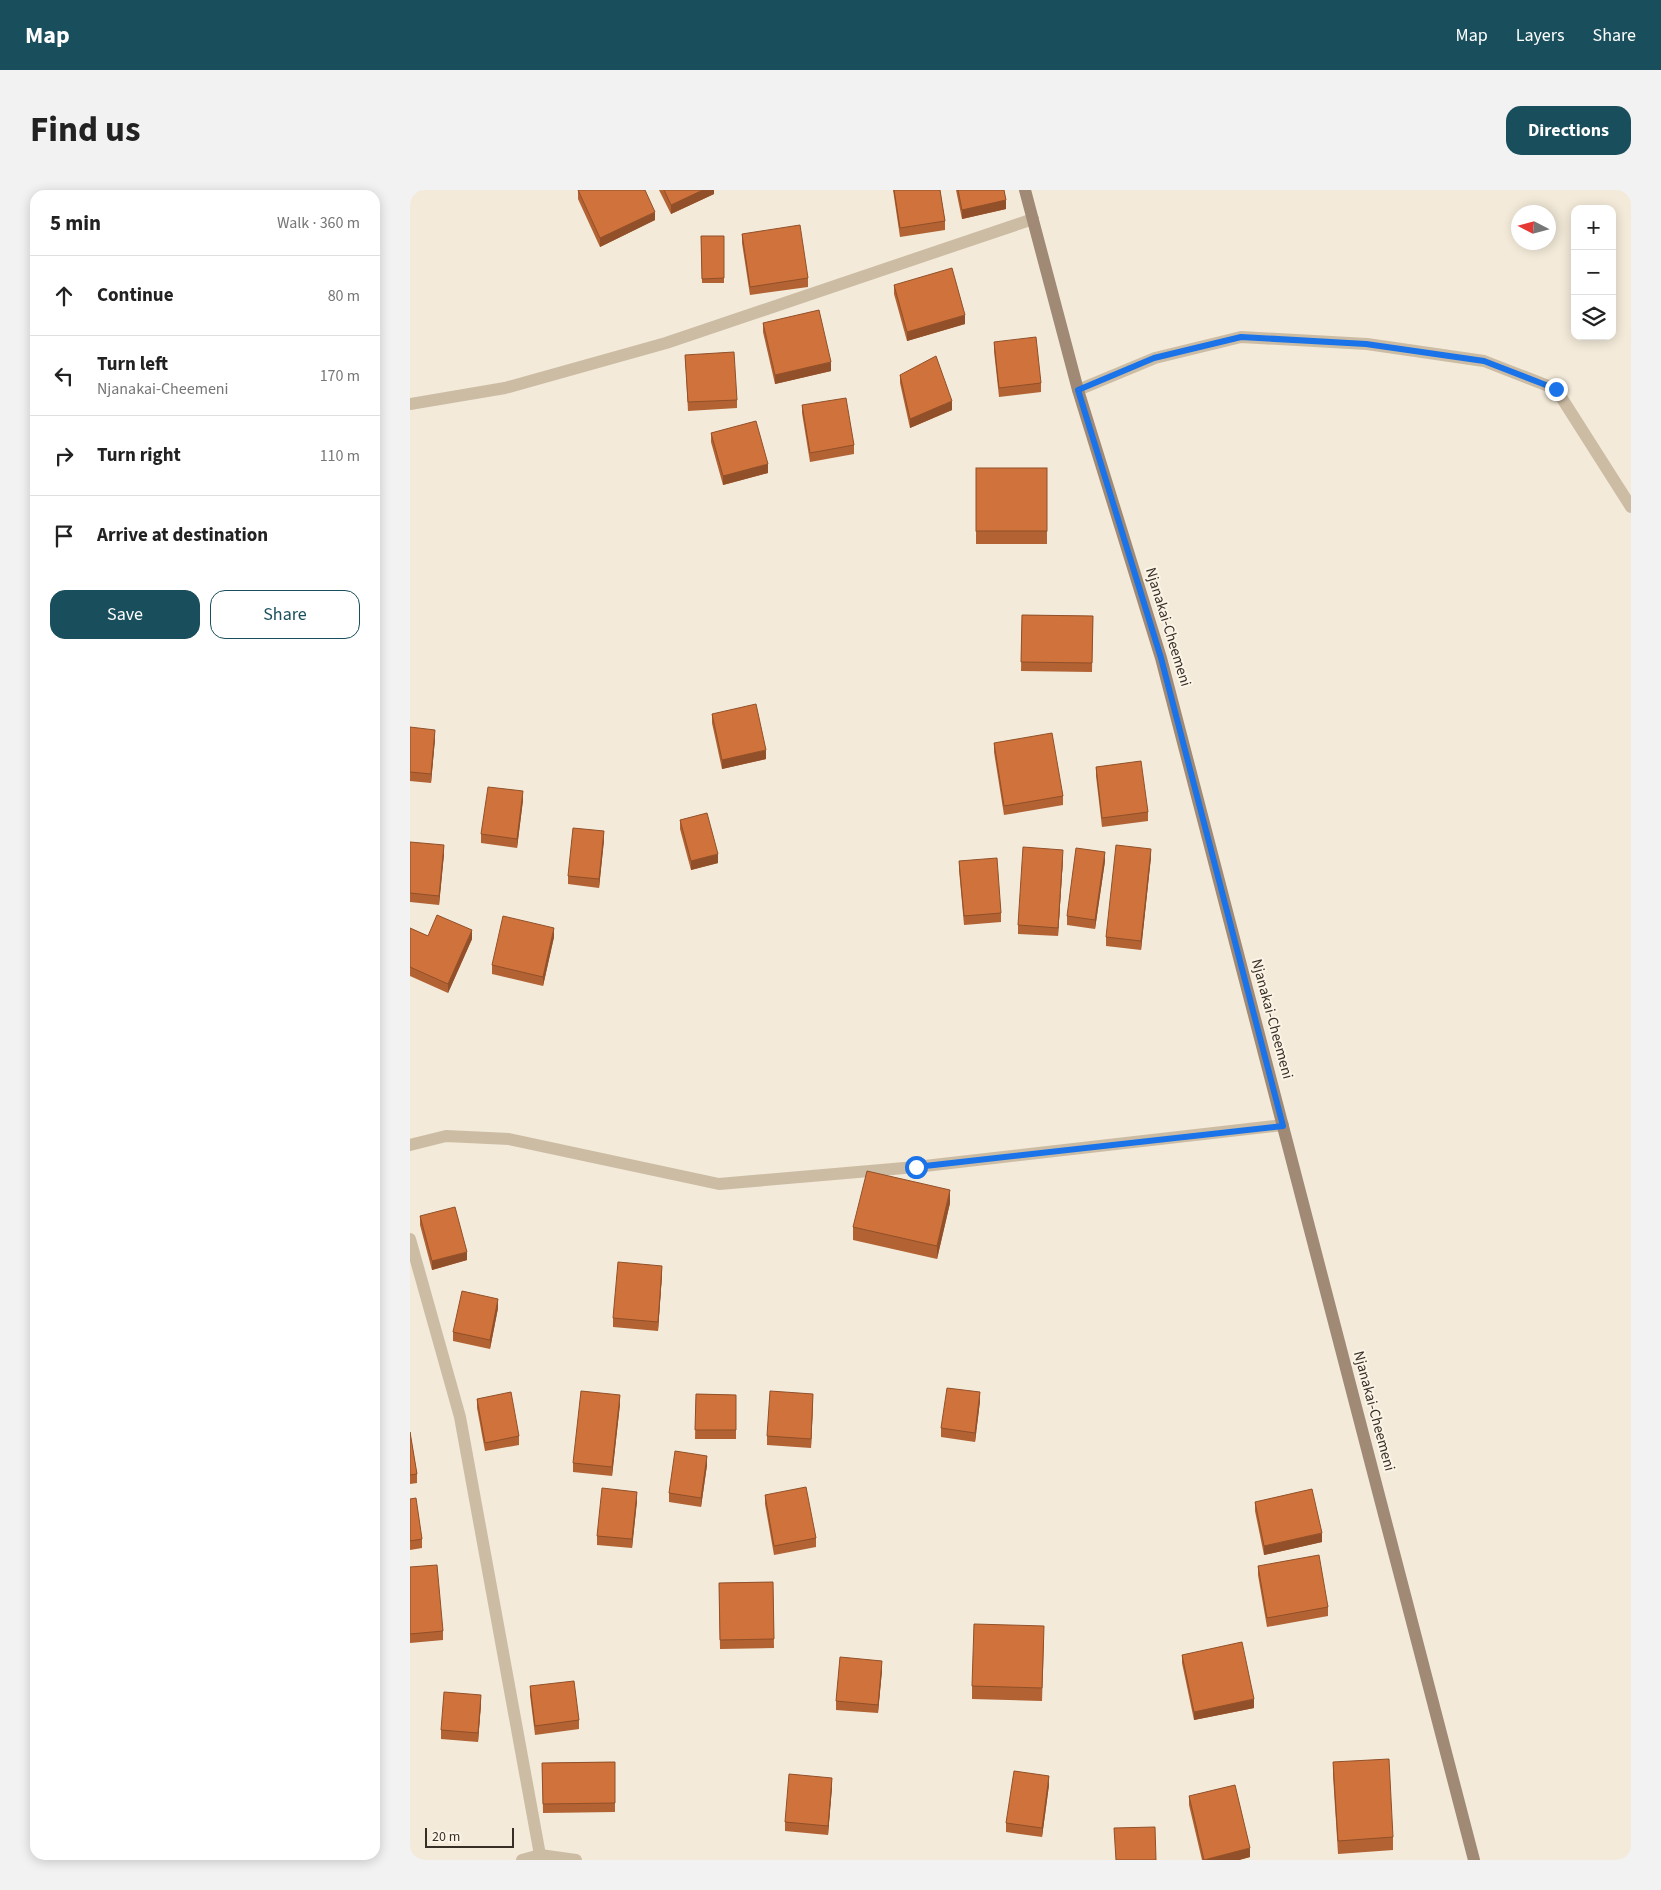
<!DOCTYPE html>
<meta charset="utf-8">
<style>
body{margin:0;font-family:"Source Sans 3",sans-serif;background:#f2f2f2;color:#222}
.controls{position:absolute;right:15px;top:15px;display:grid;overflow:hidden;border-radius:10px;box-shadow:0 2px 12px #0003}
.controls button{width:45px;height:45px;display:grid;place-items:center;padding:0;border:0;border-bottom:1px solid #e0e0e0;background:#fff;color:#222;font:25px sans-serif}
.compass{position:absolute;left:1101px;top:15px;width:45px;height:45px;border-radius:50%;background:#fff;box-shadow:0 2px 12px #0003;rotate:276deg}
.scale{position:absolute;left:15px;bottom:12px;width:89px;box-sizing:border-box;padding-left:5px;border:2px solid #372e26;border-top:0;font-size:14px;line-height:18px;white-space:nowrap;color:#372e26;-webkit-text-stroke:4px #fbf4e6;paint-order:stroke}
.stop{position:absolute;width:15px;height:15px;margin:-11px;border:4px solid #1a73e8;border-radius:50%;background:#fff}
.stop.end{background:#1a73e8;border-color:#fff;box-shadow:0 1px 5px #0008}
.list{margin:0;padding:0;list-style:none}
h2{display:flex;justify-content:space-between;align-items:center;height:65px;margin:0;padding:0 20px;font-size:21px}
h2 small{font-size:16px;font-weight:400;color:#767676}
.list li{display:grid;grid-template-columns:32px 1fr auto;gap:15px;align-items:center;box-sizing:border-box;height:80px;padding:0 20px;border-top:1px solid #e0e0e0}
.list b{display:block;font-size:19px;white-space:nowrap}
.list p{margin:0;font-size:16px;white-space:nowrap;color:#767676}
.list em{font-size:16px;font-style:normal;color:#767676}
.actions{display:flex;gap:10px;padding:15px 20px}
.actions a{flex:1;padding:11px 0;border:1px solid #194f5c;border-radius:15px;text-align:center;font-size:18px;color:#194f5c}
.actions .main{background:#194f5c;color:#fff}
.icon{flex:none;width:28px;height:28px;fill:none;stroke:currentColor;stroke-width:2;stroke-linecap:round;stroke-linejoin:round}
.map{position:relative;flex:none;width:1221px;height:1670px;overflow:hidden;border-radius:15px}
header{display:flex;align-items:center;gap:30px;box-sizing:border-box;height:70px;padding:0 25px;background:#194f5c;color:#fff}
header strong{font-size:24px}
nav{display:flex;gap:28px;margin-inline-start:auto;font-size:18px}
.intro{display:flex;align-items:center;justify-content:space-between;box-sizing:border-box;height:120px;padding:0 30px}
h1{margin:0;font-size:35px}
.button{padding:12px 22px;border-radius:15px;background:#194f5c;color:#fff;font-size:18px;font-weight:700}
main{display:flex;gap:30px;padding:0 30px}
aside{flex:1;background:#fff;border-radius:15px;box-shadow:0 2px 12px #0003}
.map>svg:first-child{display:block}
</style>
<header>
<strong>Map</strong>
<nav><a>Map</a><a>Layers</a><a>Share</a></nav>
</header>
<div class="intro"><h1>Find us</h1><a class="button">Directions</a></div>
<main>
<aside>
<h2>5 min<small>Walk · 360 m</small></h2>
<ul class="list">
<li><svg class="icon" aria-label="ahead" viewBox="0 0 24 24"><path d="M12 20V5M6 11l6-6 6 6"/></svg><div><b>Continue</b></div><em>80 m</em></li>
<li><svg class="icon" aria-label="left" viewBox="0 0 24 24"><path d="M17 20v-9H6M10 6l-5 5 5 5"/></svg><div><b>Turn left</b><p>Njanakai-Cheemeni</p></div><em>170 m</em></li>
<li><svg class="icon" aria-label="right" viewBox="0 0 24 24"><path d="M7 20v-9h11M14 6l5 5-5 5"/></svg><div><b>Turn right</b></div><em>110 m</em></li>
<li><svg class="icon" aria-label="arrive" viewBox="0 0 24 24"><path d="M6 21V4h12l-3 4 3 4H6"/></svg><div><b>Arrive at destination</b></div></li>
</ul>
<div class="actions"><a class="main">Save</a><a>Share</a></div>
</aside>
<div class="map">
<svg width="1221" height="1670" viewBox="0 0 1221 1670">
<rect width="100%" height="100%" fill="#f3ead9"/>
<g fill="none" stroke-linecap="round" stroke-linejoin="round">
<g stroke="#ccbca4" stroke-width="12">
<path d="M668 200 745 168 831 147 957 154 1074 171 1146 199 1221 317"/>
<path d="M0 214 95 198 256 153 623 29"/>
<path d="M0 955 36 946 99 949 309 994 506 977 873 935"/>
<path d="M0 1049 50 1227 130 1665"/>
<path d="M112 1670 130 1665 166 1670"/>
</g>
<path stroke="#a08a75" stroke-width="12" d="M615 0 668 200 751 468 1064 1670"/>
</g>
<g fill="#b26233">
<path d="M168 0 245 30 190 57 168 9Z"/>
<path d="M249 0H304V4L261 24Z"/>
<path d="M483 0H530L535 31V40L490 47Z"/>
<path d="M546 0H594L596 19 552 29Z"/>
<path d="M332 44 398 88V97L340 105 332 53Z"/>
<path d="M291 46H314V93H292Z"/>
<path d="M484 95 555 134 497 151 484 104Z"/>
<path d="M353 133 421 181 365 194 353 142Z"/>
<path d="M584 152 631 193V202L589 207 584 161Z"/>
<path d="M275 165 327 210V218L278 221Z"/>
<path d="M490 185 542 220 500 238 490 193Z"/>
<path d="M392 215 444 255V264L400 272 392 223Z"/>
<path d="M301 243 358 283 313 295 301 252Z"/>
<rect x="566" y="278" width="71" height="76"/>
<path d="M612 425 683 426 682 482 611 481Z"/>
<path d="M302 524 356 569 312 579 302 533Z"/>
<path d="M0 537 25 549 21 593 0 591Z"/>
<path d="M584 553 653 606V615L594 625 584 562Z"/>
<path d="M686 577 738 622V631L692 637 686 586Z"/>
<path d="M113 610 107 658 71 653V644Z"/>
<path d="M270 630 308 673 281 680 270 639Z"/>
<path d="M194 650 189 698 158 694V686Z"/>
<path d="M0 652 34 664 29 715 0 712Z"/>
<path d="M741 667 731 760 696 756V747Z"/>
<path d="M653 669 648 746 608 744V735Z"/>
<path d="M549 671 591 723V732L554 735 549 680Z"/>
<path d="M695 671 685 739 657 735V726Z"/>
<path d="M0 738 18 746 62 749 38 803 0 786Z"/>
<path d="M144 747 133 796 82 784V775Z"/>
<path d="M540 1013 527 1069 443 1050V1037Z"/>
<path d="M10 1026 57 1070 22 1080 10 1035Z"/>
<path d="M252 1085 248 1141 203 1137V1128Z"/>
<path d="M88 1118 80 1159 43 1151V1142Z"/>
<path d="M286 1204 326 1205V1249H285Z"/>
<path d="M67 1209 109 1246V1255L75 1261 67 1218Z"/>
<path d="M570 1211 565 1252 531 1247V1238Z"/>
<path d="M403 1213 401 1258 357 1255V1246Z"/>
<path d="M210 1214 202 1286 163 1282V1273Z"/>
<path d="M0 1242 7 1284V1293L0 1294Z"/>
<path d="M297 1275 291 1317 259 1312V1303Z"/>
<path d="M355 1305 406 1348V1357L364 1365 355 1314Z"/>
<path d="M0 1309 12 1349V1358L0 1360Z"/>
<path d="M227 1311 222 1358 187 1355V1346Z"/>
<path d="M845 1312 912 1352 854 1365 845 1321Z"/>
<path d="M848 1376 918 1417V1426L857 1437 848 1385Z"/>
<path d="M0 1377 33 1441V1450L0 1453Z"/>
<path d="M363 1392 364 1458 310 1459 309 1393Z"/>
<path d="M634 1449 632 1511 562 1509V1496Z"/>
<path d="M772 1465 844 1518 784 1530 772 1473Z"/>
<path d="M472 1480 468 1523 426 1520V1511Z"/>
<path d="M120 1496 169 1530V1539L125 1545 120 1505Z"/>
<path d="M71 1514 68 1552 31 1549V1540Z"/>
<path d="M205 1572V1622L133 1623 132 1573Z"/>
<path d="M923 1572 983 1647V1660L928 1664 923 1585Z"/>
<path d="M639 1595 632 1647 596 1642V1633Z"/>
<path d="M422 1597 418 1645 375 1641V1632Z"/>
<path d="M779 1606 840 1667 829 1670H792L779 1615Z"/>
</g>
<g fill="#915029">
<path d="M293 0H304V4L261 24V15Z"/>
<path d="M596 10V19L552 29V20Z"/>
<path d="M245 22V30L190 57V48Z"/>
<path d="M555 125V134L497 151V142Z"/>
<path d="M421 172V181L365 194V185Z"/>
<path d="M542 211V220L500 238V229Z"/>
<path d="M358 274V283L313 295V286Z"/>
<path d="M25 540V549L21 593V584Z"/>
<path d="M356 560V569L312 579V570Z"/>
<path d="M113 601V610L107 658V649Z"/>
<path d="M194 641V650L189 698V689Z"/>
<path d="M34 655V664L29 715V706Z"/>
<path d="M741 659V667L731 760V751Z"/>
<path d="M653 660V669L648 746V738Z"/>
<path d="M695 662V671L685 739V730Z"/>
<path d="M308 664V673L281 680V671Z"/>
<path d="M144 738V747L133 796V787Z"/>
<path d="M62 740V749L38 803V794Z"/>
<path d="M540 1000V1013L527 1069V1056Z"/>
<path d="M57 1062V1070L22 1080V1071Z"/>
<path d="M252 1076V1085L248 1141V1132Z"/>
<path d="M88 1109V1118L80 1159V1150Z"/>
<path d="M570 1202V1211L565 1252V1243Z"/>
<path d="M403 1204V1213L401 1258V1249Z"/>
<path d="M210 1205V1214L202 1286V1277Z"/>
<path d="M297 1266V1275L291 1317V1308Z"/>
<path d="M227 1302V1311L222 1358V1349Z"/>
<path d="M912 1343V1352L854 1365V1356Z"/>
<path d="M472 1471V1480L468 1523V1515Z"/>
<path d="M71 1505V1514L68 1552V1543Z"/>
<path d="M844 1509V1518L784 1530V1522Z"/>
<path d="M639 1586V1595L632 1647V1638Z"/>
<path d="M422 1588V1597L418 1645V1636Z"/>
<path d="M840 1658V1667L829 1670H794Z"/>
</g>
<g fill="#cf723b" stroke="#915029">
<path d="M168 0H235L245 22 190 48Z"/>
<path d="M254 0H293L261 15Z"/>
<path d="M484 0H530L535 31 490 38Z"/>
<path d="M548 0H594L596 10 552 20Z"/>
<path d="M390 35 398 88 340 97 332 44Z"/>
<path d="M291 46H314V88L292 89Z"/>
<path d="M542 78 555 125 497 142 484 95Z"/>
<path d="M409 120 421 172 365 185 353 133Z"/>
<path d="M626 147 631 193 589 198 584 152Z"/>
<path d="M324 162 327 210 278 212 275 165Z"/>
<path d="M526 166 542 211 500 229 490 185Z"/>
<path d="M436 208 444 255 400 263 392 215Z"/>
<path d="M346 231 358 274 313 286 301 243Z"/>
<rect x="566" y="278" width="71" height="63"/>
<path d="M612 425 683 426 682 473 611 472Z"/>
<path d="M346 514 356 560 312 570 302 524Z"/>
<path d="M0 537 25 540 21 584 0 582Z"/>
<path d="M642 543 653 606 594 616 584 553Z"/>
<path d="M731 571 738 622 692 628 686 577Z"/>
<path d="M78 597 113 601 107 649 71 644Z"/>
<path d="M297 623 308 664 281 671 270 630Z"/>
<path d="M163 638 194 641 189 689 158 686Z"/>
<path d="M0 652 34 655 29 706 0 703Z"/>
<path d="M706 655 741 659 731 751 696 747Z"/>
<path d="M613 657 653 660 648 738 608 735Z"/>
<path d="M666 658 695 662 685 730 657 726Z"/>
<path d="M587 668 591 723 554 726 549 671Z"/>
<path d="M27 725 62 740 38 794 0 777V738L18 746Z"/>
<path d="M93 726 144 738 133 787 82 775Z"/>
<path d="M457 981 540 1000 527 1056 443 1037Z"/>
<path d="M45 1017 57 1062 22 1071 10 1026Z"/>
<path d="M208 1072 252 1076 248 1132 203 1128Z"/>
<path d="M52 1101 88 1109 80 1150 43 1142Z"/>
<path d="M537 1198 570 1202 565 1243 531 1238Z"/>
<path d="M171 1201 210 1205 202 1277 163 1273Z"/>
<path d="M360 1201 403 1204 401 1249 357 1246Z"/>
<path d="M101 1202 109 1246 75 1253 67 1209Z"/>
<path d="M286 1204 326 1205V1240H285Z"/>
<path d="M0 1242 7 1284 0 1285Z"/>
<path d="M265 1261 297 1266 291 1308 259 1303Z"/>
<path d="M396 1297 406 1348 364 1356 355 1305Z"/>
<path d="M192 1298 227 1302 222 1349 187 1346Z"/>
<path d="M902 1299 912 1343 854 1356 845 1312Z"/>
<path d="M6 1308 12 1349 0 1351V1309Z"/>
<path d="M909 1365 918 1417 857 1428 848 1376Z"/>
<path d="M27 1375 33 1441 0 1444V1377Z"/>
<path d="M363 1392 364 1449 310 1450 309 1393Z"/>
<path d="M564 1434 634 1436 632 1498 562 1496Z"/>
<path d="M832 1452 844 1509 784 1522 772 1465Z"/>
<path d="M430 1467 472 1471 468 1515 426 1511Z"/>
<path d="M164 1491 169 1530 125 1536 120 1496Z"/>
<path d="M34 1502 71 1505 68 1543 31 1540Z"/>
<path d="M979 1569 983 1647 928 1651 923 1572Z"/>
<path d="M205 1572V1613L133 1614 132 1573Z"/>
<path d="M604 1581 639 1586 632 1638 596 1633Z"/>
<path d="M379 1584 422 1588 418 1636 375 1632Z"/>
<path d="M825 1595 840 1658 794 1670 779 1606Z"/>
<path d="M745 1637 746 1670H706L704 1638Z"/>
</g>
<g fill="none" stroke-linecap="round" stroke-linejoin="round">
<path stroke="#1a73e8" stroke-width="6" d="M506 977 873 936 751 468 668 200 744 168 831 147 956 154 1074 171 1146 199"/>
</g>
<g text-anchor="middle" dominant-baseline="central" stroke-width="4" stroke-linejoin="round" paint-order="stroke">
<g font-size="15" fill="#372e26" stroke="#fbf4e6">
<text transform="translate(758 437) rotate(73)">Njanakai-Cheemeni</text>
<text transform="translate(862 829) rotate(75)">Njanakai-Cheemeni</text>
<text transform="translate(964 1221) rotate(75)">Njanakai-Cheemeni</text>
</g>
</g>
</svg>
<div class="controls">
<button>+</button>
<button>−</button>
<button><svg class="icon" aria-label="layers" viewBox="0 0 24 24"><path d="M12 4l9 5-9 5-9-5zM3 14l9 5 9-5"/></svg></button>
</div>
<svg class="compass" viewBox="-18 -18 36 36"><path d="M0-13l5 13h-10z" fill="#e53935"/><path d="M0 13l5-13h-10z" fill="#767676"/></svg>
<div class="scale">20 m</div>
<div class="stop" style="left:506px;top:977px"></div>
<div class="stop end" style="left:1146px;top:199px"></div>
</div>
</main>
